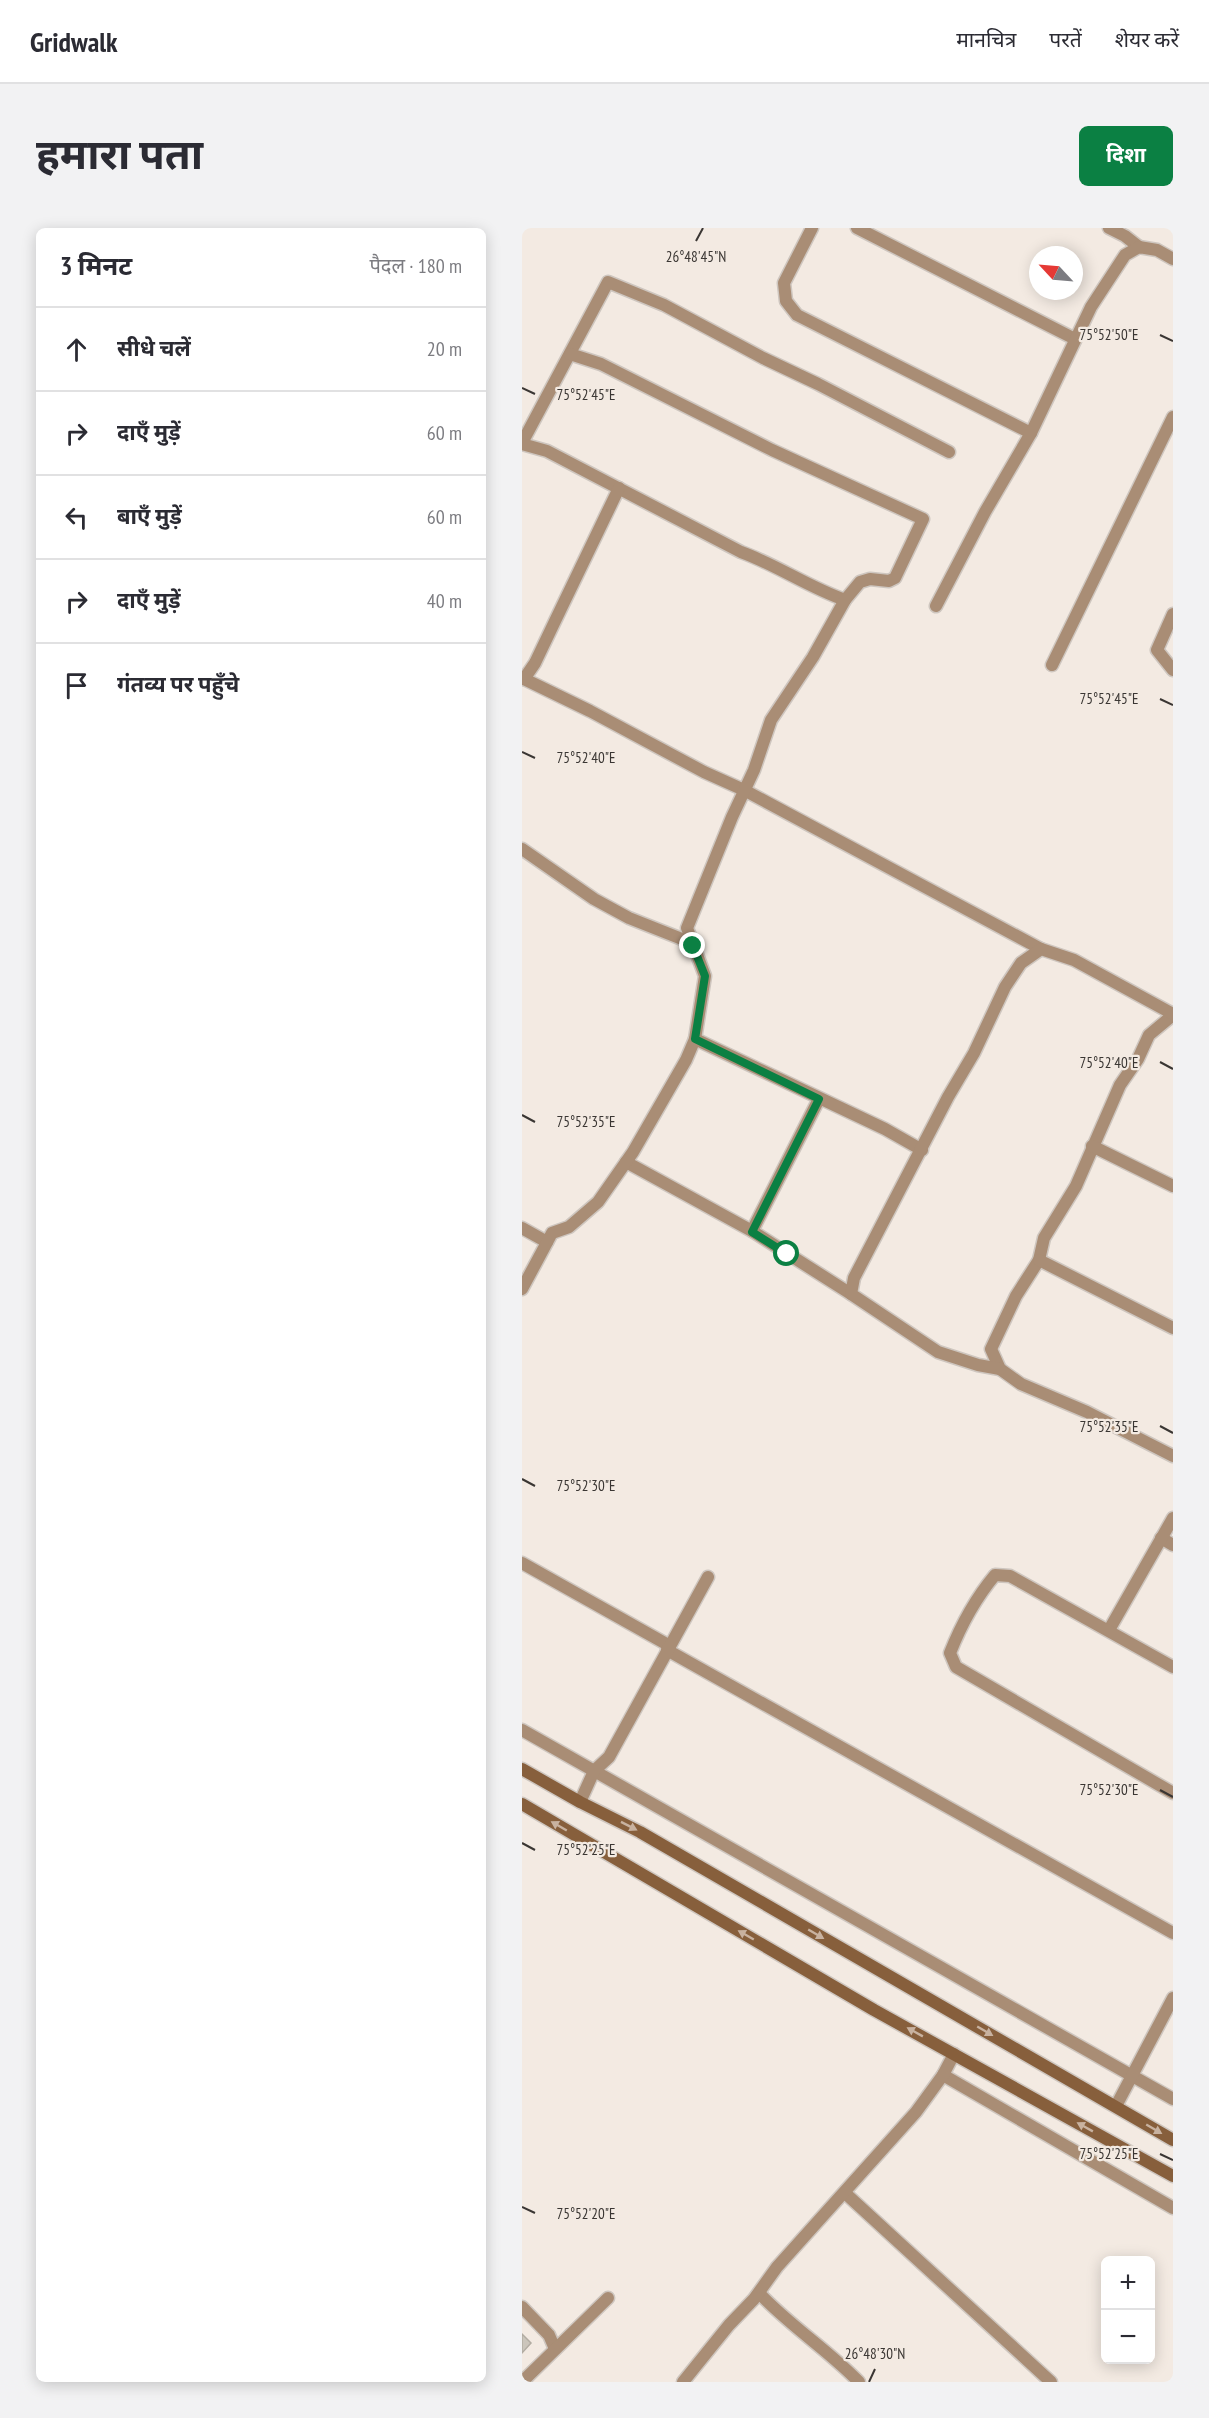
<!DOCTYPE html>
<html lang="hi">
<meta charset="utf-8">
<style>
body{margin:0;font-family:"PT Sans Narrow","Noto Sans Devanagari",sans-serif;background:#f2f2f3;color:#2b2b33}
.controls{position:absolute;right:18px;bottom:18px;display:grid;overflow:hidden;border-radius:9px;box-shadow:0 3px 15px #0003}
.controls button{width:54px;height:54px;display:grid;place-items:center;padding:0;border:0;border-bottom:2px solid #e1e1e2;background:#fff;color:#2b2b33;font:30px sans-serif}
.compass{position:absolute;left:507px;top:18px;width:54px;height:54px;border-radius:50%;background:#fff;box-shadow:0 3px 15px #0003;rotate:296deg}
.stop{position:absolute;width:18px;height:18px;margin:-14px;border:4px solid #0b8043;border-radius:50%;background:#fff}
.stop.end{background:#0b8043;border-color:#fff;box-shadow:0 2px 6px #0008}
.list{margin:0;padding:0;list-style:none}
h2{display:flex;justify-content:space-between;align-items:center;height:78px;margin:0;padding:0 24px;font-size:26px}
h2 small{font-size:20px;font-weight:400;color:#7c7c81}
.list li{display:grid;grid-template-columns:39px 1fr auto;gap:18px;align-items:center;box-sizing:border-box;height:84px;padding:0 24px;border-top:2px solid #e1e1e2}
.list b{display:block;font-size:22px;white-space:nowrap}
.list em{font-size:20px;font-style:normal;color:#7c7c81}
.icon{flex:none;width:33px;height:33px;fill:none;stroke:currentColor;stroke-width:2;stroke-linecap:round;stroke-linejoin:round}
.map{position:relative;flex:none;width:651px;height:2154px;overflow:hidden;border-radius:9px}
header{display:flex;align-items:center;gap:36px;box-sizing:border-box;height:84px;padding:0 30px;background:#fff;border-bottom:2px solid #e1e1e2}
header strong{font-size:28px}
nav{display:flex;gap:33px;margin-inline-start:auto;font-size:21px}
.intro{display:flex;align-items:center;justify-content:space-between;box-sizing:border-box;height:144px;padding:0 36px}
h1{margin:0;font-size:42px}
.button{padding:15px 27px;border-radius:9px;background:#0b8043;color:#fff;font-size:21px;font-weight:700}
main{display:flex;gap:36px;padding:0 36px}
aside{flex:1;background:#fff;border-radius:9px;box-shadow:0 3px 15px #0003}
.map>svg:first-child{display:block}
</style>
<header>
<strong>Gridwalk</strong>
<nav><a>मानचित्र</a><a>परतें</a><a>शेयर करें</a></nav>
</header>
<div class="intro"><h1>हमारा पता</h1><a class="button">दिशा</a></div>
<main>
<aside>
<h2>3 मिनट<small>पैदल · 180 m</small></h2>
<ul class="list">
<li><svg class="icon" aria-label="ahead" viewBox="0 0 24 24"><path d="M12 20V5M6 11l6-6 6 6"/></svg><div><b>सीधे चलें</b></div><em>20 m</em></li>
<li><svg class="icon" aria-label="right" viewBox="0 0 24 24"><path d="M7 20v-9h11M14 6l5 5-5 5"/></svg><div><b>दाएँ मुड़ें</b></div><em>60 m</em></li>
<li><svg class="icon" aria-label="left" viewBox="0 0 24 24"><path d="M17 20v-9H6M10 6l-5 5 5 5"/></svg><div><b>बाएँ मुड़ें</b></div><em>60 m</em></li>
<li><svg class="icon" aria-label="right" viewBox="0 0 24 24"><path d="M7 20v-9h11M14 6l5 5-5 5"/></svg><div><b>दाएँ मुड़ें</b></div><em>40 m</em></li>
<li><svg class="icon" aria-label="arrive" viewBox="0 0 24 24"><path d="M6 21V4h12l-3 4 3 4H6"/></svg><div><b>गंतव्य पर पहुँचे</b></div></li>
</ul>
</aside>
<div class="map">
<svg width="651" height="2154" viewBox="0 0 651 2154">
<rect width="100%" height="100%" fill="#f3eae2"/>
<path fill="#cbc5bb" stroke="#b2aca2" stroke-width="1.5" d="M0 2106 9 2115 0 2125Z"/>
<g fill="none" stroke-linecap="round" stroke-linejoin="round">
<defs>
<g id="street">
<path d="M290 0 262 55 264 73 275 87 509 205"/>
<path d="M335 0 553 111"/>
<path d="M587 0 603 8 617 19"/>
<path d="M0 215 86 54 142 77 241 130 296 156 427 224"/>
<path d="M0 216 25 223 219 324C255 337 286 359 323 372"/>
<path d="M414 378 463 284 509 205 569 79 603 27 617 19 635 22 651 31"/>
<path d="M651 386 635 422 651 442"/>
<path d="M530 437 651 189"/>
<path d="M0 450 68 483 182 544 222 562 519 721"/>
<path d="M2 451 13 435 34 391 97 260"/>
<path d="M0 621 72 671 107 690 170 715"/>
<path d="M651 787 627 807 616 831 598 857 554 958 522 1010 517 1032 494 1068 469 1121 478 1141 499 1156 565 1184 651 1228"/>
<path d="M173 811 363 901 400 922"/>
<path d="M297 871 230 1003 329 1066"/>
<path d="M570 918 651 958"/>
<path d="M104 934 230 1003"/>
<path d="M0 1000 25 1014"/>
<path d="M517 1032 651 1100"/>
<path d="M0 1061 30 1005 47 999 76 974 111 924 164 832 173 811 183 748 165 700 210 589 232 542 249 492 291 429 323 372 338 354 348 351 367 353 373 350 401 291 250 222 79 136 48 126"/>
<path d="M478 1141 456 1137 416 1124 329 1066 332 1050 426 869 452 825 483 759 499 735 519 721 552 732 651 786"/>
<path d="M639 1310 651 1317"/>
<path d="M0 1335 148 1418"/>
<path d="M587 1402 651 1290"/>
<path d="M145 1422 651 1705"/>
<path d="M651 1439 488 1348 473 1347C453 1371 439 1397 428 1425L434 1439 651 1565"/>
<path d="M0 1502 651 1871"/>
<path d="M58 1574 72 1543 87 1529 186 1349"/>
<path d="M421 1847 651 1980"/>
<path d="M594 1878 651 1770"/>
<path d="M323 1965 529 2154"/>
<path d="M237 2065C268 2098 306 2122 337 2154"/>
<path d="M0 2079 27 2107 33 2121"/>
<path d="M0 2154 86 2070"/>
<path d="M161 2154 207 2097 232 2071 255 2039 394 1884 421 1847 432 1826"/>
</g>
<g id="secondary">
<path d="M0 1541 58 1574 118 1604 651 1912"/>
<path d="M0 1576 352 1782 651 1948"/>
</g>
</defs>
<use href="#street" stroke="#cec6bf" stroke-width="15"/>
<use href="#secondary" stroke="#cec6bf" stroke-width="15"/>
<use href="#street" stroke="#a98d75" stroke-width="12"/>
<use href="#secondary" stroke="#875f3c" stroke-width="12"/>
</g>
<defs><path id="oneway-solid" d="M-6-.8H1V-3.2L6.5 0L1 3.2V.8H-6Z" transform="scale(1.5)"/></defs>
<g fill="#c8b2a0">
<use href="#oneway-solid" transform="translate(37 1598) rotate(-150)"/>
<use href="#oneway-solid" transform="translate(107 1598) rotate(27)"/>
<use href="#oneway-solid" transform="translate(294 1706) rotate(30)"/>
<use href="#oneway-solid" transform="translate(224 1707) rotate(-150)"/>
<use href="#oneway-solid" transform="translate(463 1803) rotate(30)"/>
<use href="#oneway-solid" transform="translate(393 1804) rotate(-151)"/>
<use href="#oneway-solid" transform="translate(563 1899) rotate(-151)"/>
<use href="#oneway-solid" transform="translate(632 1901) rotate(30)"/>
</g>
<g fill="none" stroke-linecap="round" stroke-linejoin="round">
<path stroke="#0b8043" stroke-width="8" d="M171 718 183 748 173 811 297 871 230 1004 265 1026"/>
</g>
<path fill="none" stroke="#3a3633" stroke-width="2" d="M174 13 181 0M638 107 651 113M0 160 13 166M638 471 651 477M0 524 13 530M638 834 651 841M0 887 13 894M638 1198 651 1205M0 1251 13 1258M638 1562 651 1569M0 1615 13 1622M638 1926 651 1932M0 1979 13 1985M347 2154 353 2141"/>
<g font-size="15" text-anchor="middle" fill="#3a3633" stroke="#f3eae2" stroke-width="4.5" stroke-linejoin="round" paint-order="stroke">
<text x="174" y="34">26°48'45"N</text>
<text x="587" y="112">75°52'50"E</text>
<text x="64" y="172">75°52'45"E</text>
<text x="587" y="476">75°52'45"E</text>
<text x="64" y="535">75°52'40"E</text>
<text x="587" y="840">75°52'40"E</text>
<text x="64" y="899">75°52'35"E</text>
<text x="587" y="1204">75°52'35"E</text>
<text x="64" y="1263">75°52'30"E</text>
<text x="587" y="1567">75°52'30"E</text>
<text x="64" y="1627">75°52'25"E</text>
<text x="587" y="1931">75°52'25"E</text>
<text x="64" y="1991">75°52'20"E</text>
<text x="353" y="2131">26°48'30"N</text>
</g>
</svg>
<div class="controls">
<button>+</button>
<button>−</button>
</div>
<svg class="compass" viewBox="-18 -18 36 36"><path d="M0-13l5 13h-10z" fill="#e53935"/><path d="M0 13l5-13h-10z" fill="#7c7c81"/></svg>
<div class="stop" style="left:265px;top:1026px"></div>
<div class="stop end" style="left:171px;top:718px"></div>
</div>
</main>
